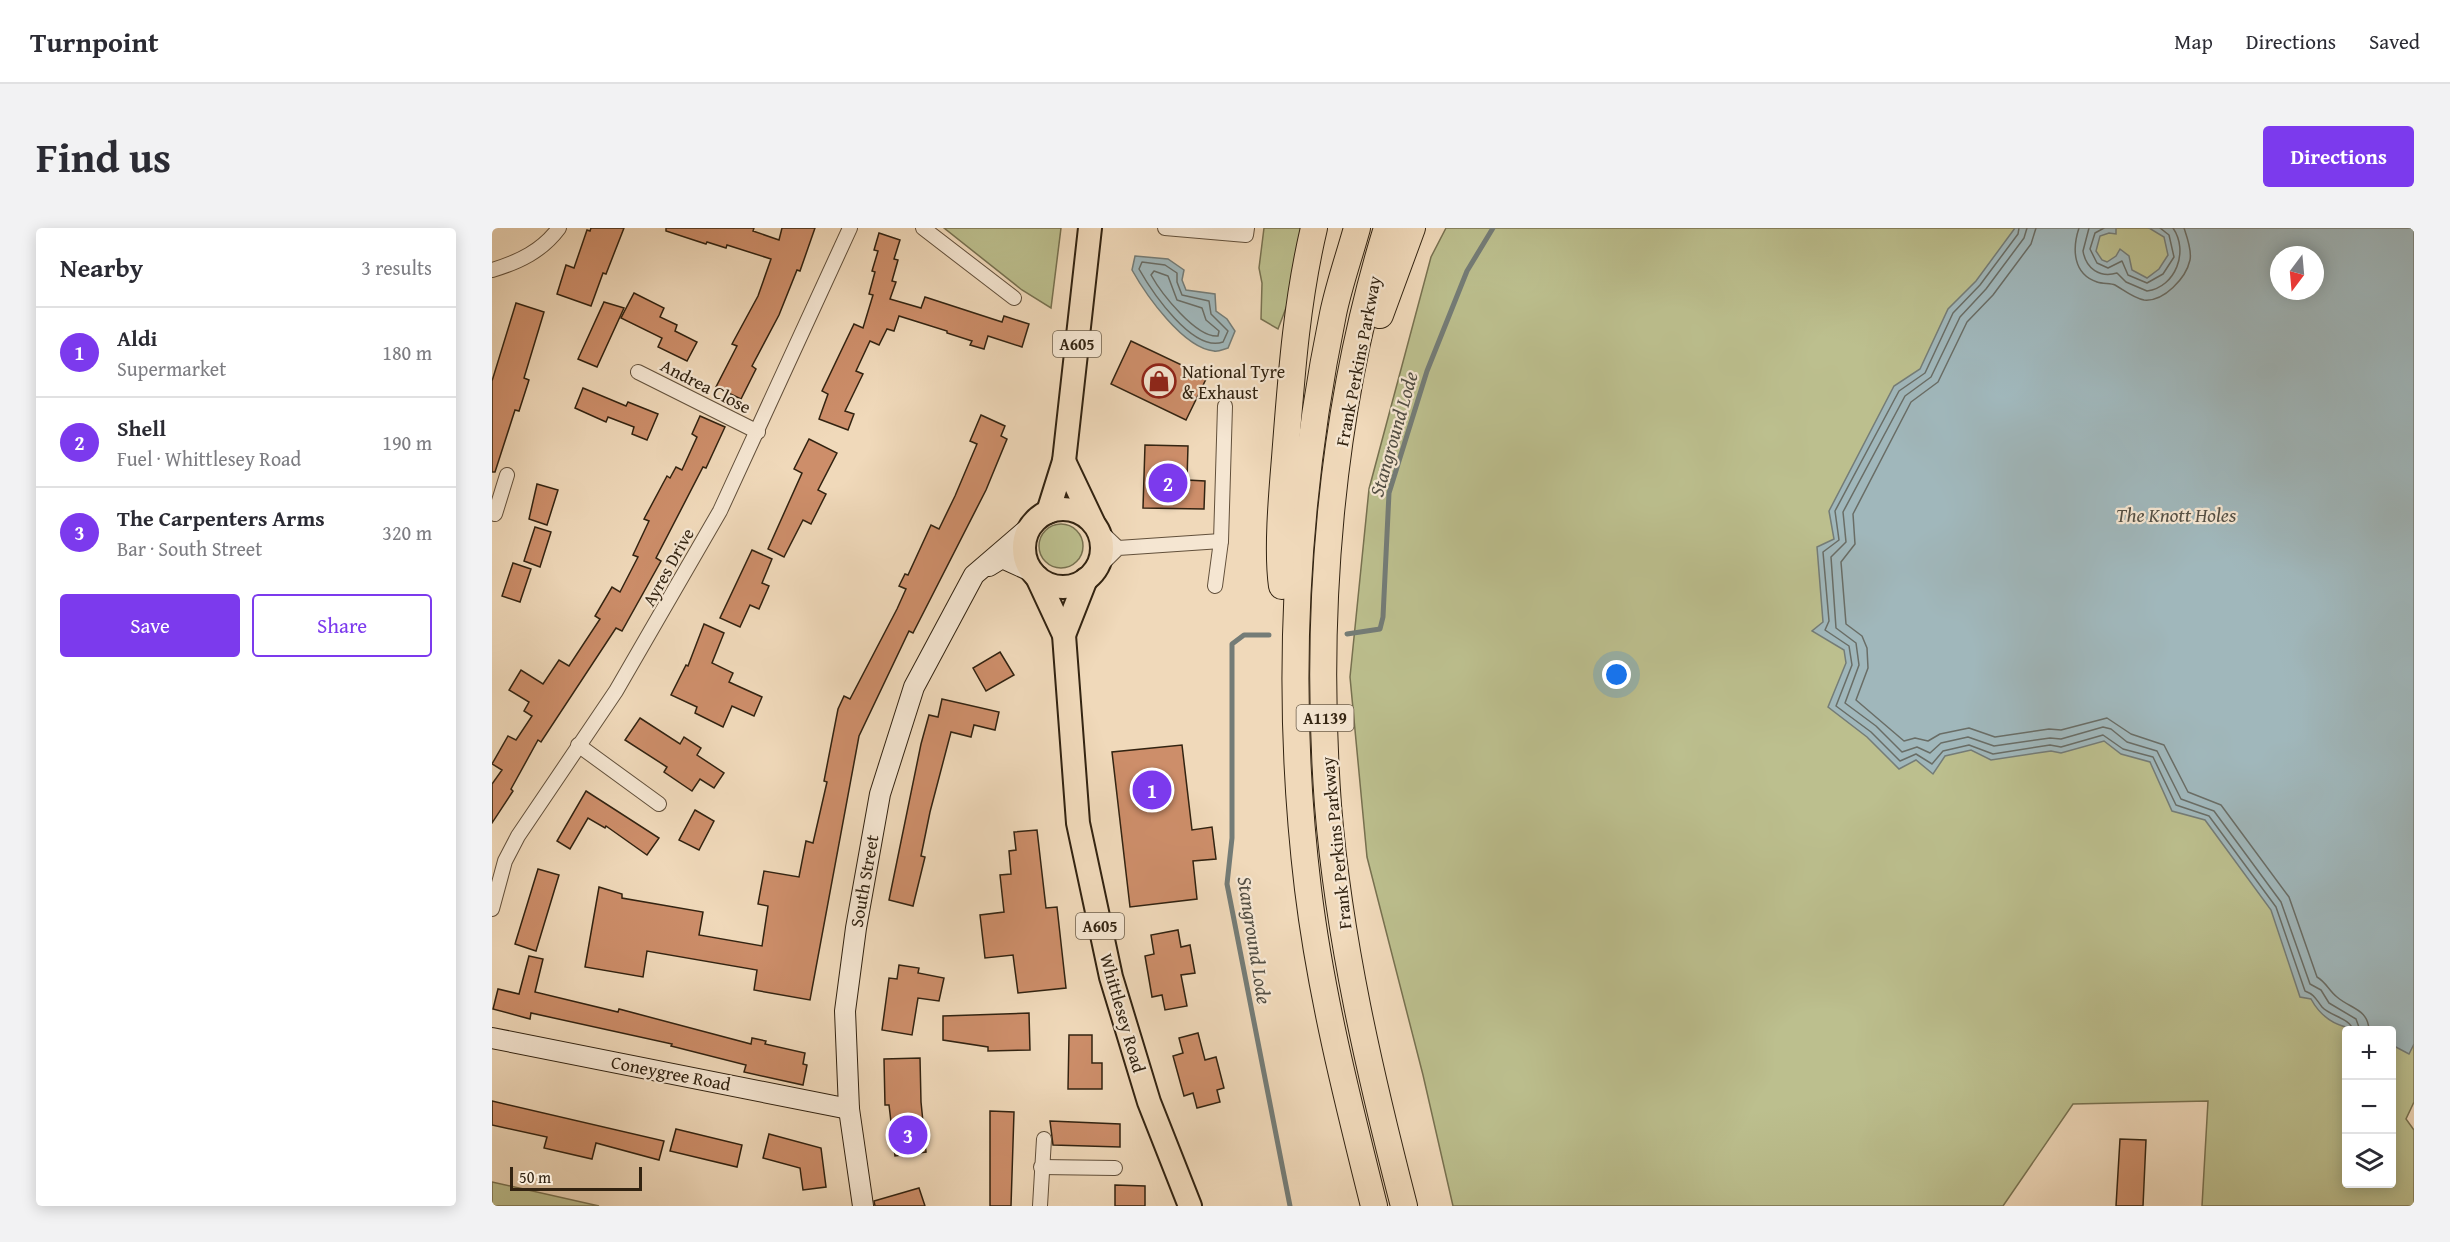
<!DOCTYPE html>
<meta charset="utf-8">
<style>
body{margin:0;font-family:"Gentium Book Plus",serif;background:#f2f2f3;color:#2b2b33}
.controls{position:absolute;right:18px;bottom:18px;display:grid;overflow:hidden;border-radius:6px;box-shadow:0 3px 15px #0003}
.controls button{width:54px;height:54px;display:grid;place-items:center;padding:0;border:0;border-bottom:2px solid #e1e1e2;background:#fff;color:#2b2b33;font:30px sans-serif}
.compass{position:absolute;left:1778px;top:18px;width:54px;height:54px;border-radius:50%;background:#fff;box-shadow:0 3px 15px #0003;rotate:196deg}
.scale{position:absolute;left:18px;bottom:15px;width:132px;box-sizing:border-box;padding-left:6px;border:3px solid #322311;border-top:0;font-size:16px;line-height:21px;white-space:nowrap;color:#322311;-webkit-text-stroke:4px #f5e6d2;paint-order:stroke}
.you{position:absolute;left:1125px;top:447px;width:21px;height:21px;margin:-15px;border:4px solid #fff;border-radius:50%;background:#1a73e8;box-shadow:0 0 0 9px #1a73e833}
.badge{display:grid;place-items:center;width:39px;height:39px;border-radius:50%;background:#7c3aed;color:#fff;font-size:20px;font-weight:700}
.pin{position:absolute;translate:-50% -50%;border:3px solid #fff;box-shadow:0 2px 6px #0006}
.list{margin:0;padding:0;list-style:none}
h2{display:flex;justify-content:space-between;align-items:center;height:78px;margin:0;padding:0 24px;font-size:26px}
h2 small{font-size:20px;font-weight:400;color:#7c7c81}
.list li{display:grid;grid-template-columns:39px 1fr auto;gap:18px;align-items:center;box-sizing:border-box;height:90px;padding:0 24px;border-top:2px solid #e1e1e2}
.list b{display:block;font-size:22px;white-space:nowrap}
.list p{margin:0;font-size:20px;white-space:nowrap;color:#7c7c81}
.list em{font-size:20px;font-style:normal;color:#7c7c81}
.actions{display:flex;gap:12px;padding:18px 24px}
.actions a{flex:1;padding:14px 0;border:2px solid #7c3aed;border-radius:6px;text-align:center;font-size:21px;color:#7c3aed}
.actions .main{background:#7c3aed;color:#fff}
.icon{flex:none;width:33px;height:33px;fill:none;stroke:currentColor;stroke-width:2;stroke-linecap:round;stroke-linejoin:round}
.map{position:relative;flex:none;width:1922px;height:978px;overflow:hidden;border-radius:6px}
header{display:flex;align-items:center;gap:36px;box-sizing:border-box;height:84px;padding:0 30px;background:#fff;border-bottom:2px solid #e1e1e2}
header strong{font-size:28px}
nav{display:flex;gap:33px;margin-inline-start:auto;font-size:21px}
.intro{display:flex;align-items:center;justify-content:space-between;box-sizing:border-box;height:144px;padding:0 36px}
h1{margin:0;font-size:42px}
.button{padding:15px 27px;border-radius:6px;background:#7c3aed;color:#fff;font-size:21px;font-weight:700}
main{display:flex;gap:36px;padding:0 36px}
aside{flex:1;background:#fff;border-radius:6px;box-shadow:0 3px 15px #0003}
.map>svg:first-child{display:block}
</style>
<header>
<strong>Turnpoint</strong>
<nav><a>Map</a><a>Directions</a><a>Saved</a></nav>
</header>
<div class="intro"><h1>Find us</h1><a class="button">Directions</a></div>
<main>
<aside>
<h2>Nearby<small>3 results</small></h2>
<ul class="list">
<li><span class="badge">1</span><div><b>Aldi</b><p>Supermarket</p></div><em>180 m</em></li>
<li><span class="badge">2</span><div><b>Shell</b><p>Fuel · Whittlesey Road</p></div><em>190 m</em></li>
<li><span class="badge">3</span><div><b>The Carpenters Arms</b><p>Bar · South Street</p></div><em>320 m</em></li>
</ul>
<div class="actions"><a class="main">Save</a><a>Share</a></div>
</aside>
<div class="map">
<svg width="1922" height="978" viewBox="0 0 1922 978">
<rect width="100%" height="100%" fill="#f0d9ba"/>
<filter id="stains"><feTurbulence type="fractalNoise" baseFrequency=".00333" numOctaves="4"/><feColorMatrix values="0 0 0 0 .2 0 0 0 0 .09 0 0 0 0 .02 0 0 0 .5 -.17"/></filter>
<radialGradient id="worn" r=".72"><stop offset=".6" stop-color="#630" stop-opacity="0"/><stop offset="1" stop-color="#630" stop-opacity=".3"/></radialGradient>
<g fill="#bcbf8e" stroke="#777150" stroke-width="1.5" fill-rule="evenodd">
<path d="M452 0H569L559 80 530 62Z"/>
<path d="M772 0H813L797 72 786 101 769 91 770 55 767 40Z"/>
<path d="M954 0H1922V874L1914 891 1922 902V978H1710L1716 873 1581 876 1511 978H961L931 847 875 629 858 449 877 261 939 29ZM1787 27H1823V63H1787ZM1854 802H1900V956H1854Z"/>
<circle cx="569" cy="318" r="22"/>
<path d="M0 954 107 978H0Z"/>
</g>
<g fill="#a0b7bb" stroke="#747c77" stroke-width="1.5" fill-rule="evenodd">
<path d="M1523 0H1624V6L1617 5 1608 8 1604 23 1610 32 1615 34 1624 28 1628 21 1637 28 1640 42 1655 50 1667 41 1676 27 1672 9 1657 0H1922V816L1917 826 1900 817V802C1866 802 1837 804 1819 771L1808 769 1779 682 1713 592 1680 583 1658 534 1629 526 1612 513 1569 525 1559 523 1499 532 1479 522 1453 528 1441 546 1424 532 1407 541 1375 509 1336 479 1354 435 1352 422 1320 403 1331 394 1325 319 1342 311 1337 283 1402 158 1428 141 1456 81 1484 53ZM1787 27H1823V63H1787Z"/>
<path d="M643 28 676 31 692 42 690 52 694 62 723 66 724 83 735 91 743 103 736 120C732 121 726 124 722 123 691 120 654 67 640 42Z"/>
</g>
<g fill="none" stroke-linecap="round" stroke-linejoin="round">
<g stroke="#696d66" stroke-width="1.5">
<path d="M1527 0 1526 6 1488 57 1461 85 1433 145 1407 163 1343 283 1347 312 1331 324 1337 393 1333 402 1357 418 1360 437 1344 478 1379 504 1408 533 1424 526 1440 536 1451 523 1477 517 1501 526 1558 517 1569 519 1611 507 1631 521 1661 529 1684 577 1717 588 1784 679 1813 763C1823 767 1823 770 1830 779 1838 788 1858 790 1861 802"/>
<path d="M1535 0 1532 10 1494 61 1468 89 1439 149 1413 168 1351 284 1354 314 1339 329 1344 400 1364 415 1367 437 1353 475 1384 498 1410 524 1425 519 1438 525 1449 515 1476 509 1502 518 1558 510 1569 511 1611 499 1619 501 1635 514 1665 523 1689 571 1722 583 1789 674 1818 756 1829 762 1837 775 1864 791 1868 802"/>
<path d="M1544 0 1539 16 1501 67 1475 94 1446 154 1419 174 1361 286 1363 316 1349 334 1354 396 1370 408 1375 420 1376 440 1364 472 1412 513 1423 510 1436 513 1448 506 1477 500 1503 509 1557 501 1569 502 1615 490 1639 506 1672 517 1696 564 1729 577 1797 669 1825 749C1834 754 1837 763 1845 769 1859 781 1876 781 1877 802"/>
<path d="M1587 0C1580 21 1581 46 1605 54 1611 56 1619 55 1623 57 1632 62 1641 70 1652 72 1672 74 1694 50 1698 32 1700 22 1695 9 1692 0"/>
<path d="M1597 0 1591 23C1594 41 1608 50 1625 45L1634 54 1655 63C1684 59 1697 23 1681 0"/>
<path d="M1612 0 1603 5 1598 21 1605 35 1616 40 1630 33 1636 47 1655 55 1671 46 1682 29 1677 7 1668 0"/>
<path d="M650 34 673 37 685 45V54L690 67 717 73 719 86 736 103 731 114C701 125 660 64 647 41Z"/>
<path d="M662 43 676 48 685 72 710 80 714 92 727 103 726 108C704 110 669 65 659 47Z"/>
</g>
<g stroke="#747c77" stroke-width="5">
<path d="M855 406 888 401 891 389 897 265 935 143 975 43 1001 0"/>
<path d="M777 407H752L740 416V610L735 656 798 978"/>
</g>
</g>
<g fill="#cd8e6a" stroke="#322311" stroke-width="1.5">
<path d="M99 0H132L114 46 111 45 99 78 65 66 74 37 82 40 95 2 98 3Z"/>
<path d="M174 0H262L261 3 287 12 290 0H323L308 43 305 42 287 87 260 138 264 141 249 171 224 159 245 118 240 116 266 68 279 31 235 17 234 20 215 14 214 16 174 3Z"/>
<path d="M387 5 408 12 402 31 406 32 400 53 404 54 398 71 429 80 433 69 510 94 512 88 537 96 530 119 496 108 492 121 478 117 480 113 455 105V103L407 88 402 103 395 101 387 117 378 113 364 143 371 146 353 183 362 186 356 202 327 191 336 166 330 163 362 96 371 100 381 67 377 66 383 44 380 43 386 23 382 22Z"/>
<path d="M142 65 172 80 168 89 185 97 183 103 205 114 195 133 166 119 170 110 129 90Z"/>
<path d="M112 74 132 80 105 139 86 131Z"/>
<path d="M24 75 52 84 32 150 37 152 27 183 23 182 3 244H0V153Z"/>
<path d="M639 113 715 149 694 192 619 156Z"/>
<path d="M91 160 134 178 136 174 166 186 155 212 140 206 142 199 116 189 114 194 83 180Z"/>
<path d="M489 187 513 198 509 208 515 211 494 262 421 405 417 403 367 508 318 772 262 762 265 742 155 723 151 749 93 739 107 659 130 666V670L211 684 207 707 270 718 276 678 266 676 272 643 307 649 314 613 321 615 335 554 332 553 346 481 352 468 358 471 405 381 414 361 407 358 413 346 416 347 439 297 447 301 463 268 485 216 478 213Z"/>
<path d="M208 188 233 199 214 240 211 239 164 330 169 333 130 403 124 400 49 514 46 512 19 561 21 563 0 595V556L10 542 0 536 16 508 24 512 40 488 32 483 37 474 17 462 29 442 51 456 67 432 77 438 108 391 103 388 120 359 128 364 146 329 141 327 157 293 152 291 175 248 178 250 184 239 190 242 205 209 200 206Z"/>
<path d="M317 211 345 225 326 262 334 266 319 296 311 292 292 329 276 321 310 245 302 241Z"/>
<path d="M653 217 696 218 695 252 713 253 712 281 651 280Z"/>
<path d="M45 256 66 262 55 297 37 291Z"/>
<path d="M43 299 59 304 48 339 32 333Z"/>
<path d="M260 322 280 331 270 355 277 358 267 381 258 377 248 399 228 390Z"/>
<path d="M21 335 39 341 28 374 10 368Z"/>
<path d="M212 396 232 405 220 435 241 445 237 454 270 469 262 488 240 478 231 499 203 485 205 479 179 467 194 437 196 438Z"/>
<path d="M508 424 522 447 494 463 481 440Z"/>
<path d="M450 471 507 484 503 502 482 497 479 509 459 504 438 584 429 628 433 629 421 678 397 672 429 516 437 487 446 489Z"/>
<path d="M148 490 188 516 192 509 209 520 205 527 232 545 222 560 208 551 200 563 172 544 175 539 133 512Z"/>
<path d="M690 517 700 602 720 599 724 631 701 633 705 671 638 679 620 524Z"/>
<path d="M94 563 167 610 155 627 114 598 113 600 96 590 78 621 65 613Z"/>
<path d="M203 582 222 593 207 622 187 612Z"/>
<path d="M545 602 554 680 565 679 574 760 526 765 521 727 493 730 488 687 512 684 508 647 519 646 517 623 524 622 522 604Z"/>
<path d="M46 641 67 647 44 723 23 716Z"/>
<path d="M686 702 689 719 698 717 703 745 689 747 695 778 673 782 670 767 660 769 653 728 662 726 659 707Z"/>
<path d="M37 728 51 731 43 764 126 784 127 781 259 816 260 810 274 813 273 816 313 825 311 836 315 837 311 857 252 844 254 837 179 818 180 816 39 785 38 791 1 781 6 761 27 766Z"/>
<path d="M407 737 427 740 426 745 452 750 447 773 426 770 420 807 390 802 397 750 405 751Z"/>
<path d="M537 785 538 822 496 823V819L451 812V788Z"/>
<path d="M706 805 713 832 724 829 732 860 725 862 728 874 705 880 701 865 692 868 681 828 691 825 687 810Z"/>
<path d="M577 807H600V835H610V861H576Z"/>
<path d="M428 830 429 874 434 924 403 928 397 877H393L392 831Z"/>
<path d="M0 873 172 913 167 932 104 915 100 931 52 920 55 909 0 897Z"/>
<path d="M498 883 522 884 519 978H498Z"/>
<path d="M558 893 628 896V919L561 917Z"/>
<path d="M184 901 250 917 245 939 178 923Z"/>
<path d="M277 906 329 920 334 959 311 962 308 940 271 930Z"/>
<path d="M1628 911 1654 912 1651 978H1624Z"/>
<path d="M623 957 653 958V978H623Z"/>
<path d="M427 960 433 978H383L382 973Z"/>
</g>
<g fill="none" stroke-linecap="round" stroke-linejoin="round">
<defs>
<g id="street">
<path d="M431 0 522 70"/>
<path d="M673 0 754 7 755 0"/>
<path d="M0 42C27 34 50 23 67 0"/>
<path d="M146 144 266 204"/>
<path d="M3 286 15 247"/>
<path d="M603 298 626 320"/>
<path d="M600 346 626 320 729 313"/>
<path d="M723 358 729 313 733 178"/>
<path d="M86 517 167 576"/>
<path d="M0 681 13 633 26 608 124 463 228 283 358 0"/>
<path d="M549 939 623 940"/>
<path d="M548 978 552 911"/>
</g>
<g id="secondary">
<path d="M497 338 510 330 541 344"/>
<path d="M0 810 357 881"/>
<path d="M371 978 357 881 353 783 364 700 388 566 422 459 482 347 539 298"/>
</g>
<g id="primary">
<path d="M572 233 601 294"/>
<circle cx="571" cy="320" r="39"/>
<path d="M556 284 572 233 598 0"/>
<path d="M545 349 572 407 586 595 619 749 657 874 698 978"/>
<path d="M572 407 594 351"/>
</g>
<g id="highway">
<path d="M865 0C857 29 847 57 841 86 802 276 793 469 816 661 829 768 856 874 882 978"/>
<path d="M895 0C838 184 822 386 836 577 847 713 878 846 912 978"/>
<path d="M888 87 920 0"/>
<path d="M790 358C785 323 790 266 793 230 799 153 804 76 822 0"/>
</g>
</defs>
<use href="#street" stroke="#62503b" stroke-width="16"/>
<use href="#secondary" stroke="#322311" stroke-width="22"/>
<use href="#primary" stroke="#322311" stroke-width="26"/>
<use href="#highway" stroke="#322311" stroke-width="28"/>
<use href="#street" stroke="#f5e6d2" stroke-width="14"/>
<use href="#secondary" stroke="#f5e6d2" stroke-width="20"/>
<use href="#primary" stroke="#f0d9ba" stroke-width="22"/>
<use href="#highway" stroke="#f0d9ba" stroke-width="26"/>
</g>
<defs>
<symbol id="shop-ring" viewBox="-11 -11 22 22"><circle r="9.5" fill="#f5e6d2" stroke="#8f2418" stroke-width="1.5"/><path d="M-5-2.5h2.3a2.7 3.5 0 0 1 5.4 0H5L5.5 6h-11ZM-1.5-2.5h3a1.5 2.3 0 0 0-3 0Z" fill="#8f2418"/></symbol>
</defs>
<g fill-rule="evenodd">
<use href="#shop-ring" x="648" y="134" width="38" height="38"/>
</g>
<g text-anchor="middle" dominant-baseline="central" stroke-width="4.5" stroke-linejoin="round" paint-order="stroke">
<g fill="#f5e6d2" stroke="#6c5e4b" stroke-width="1.5">
<rect x="561" y="103" width="48" height="26" rx="4.5"/>
<rect x="804.5" y="477" width="57" height="26" rx="4.5"/>
<rect x="584" y="685" width="48" height="26" rx="4.5"/>
</g>
<g font-size="16" font-weight="bold" fill="#322311">
<text x="585" y="116">A605</text>
<text x="833" y="490">A1139</text>
<text x="608" y="698">A605</text>
</g>
<g font-size="18" fill="#322311" stroke="#f5e6d2">
<text transform="translate(866 133) rotate(-79)">Frank Perkins Parkway</text>
<text transform="translate(214 158) rotate(27)">Andrea Close</text>
<text transform="translate(176 339) rotate(-61)">Ayres Drive</text>
<text transform="translate(844 615) rotate(-96)">Frank Perkins Parkway</text>
<text transform="translate(372 653) rotate(-80)">South Street</text>
<text transform="translate(631 785) rotate(74)">Whittlesey Road</text>
<text transform="translate(179 845) rotate(11)">Coneygree Road</text>
</g>
<g font-size="18" fill="#322311" stroke="#f5e6d2" text-anchor="start">
<text x="690" y="143">National Tyre<tspan x="690" dy="21">&amp; Exhaust</tspan></text>
</g>
<g font-size="20" font-style="italic" fill="#534f44" stroke="#f5e6d2">
<text transform="translate(901 206) rotate(-74)">Stanground Lode</text>
<text x="1684" y="286">The Knott Holes</text>
<text transform="translate(763 712) rotate(81)">Stanground Lode</text>
</g>
</g>
<rect width="100%" height="100%" filter="url(#stains)"/>
<rect width="100%" height="100%" fill="url(#worn)"/>
</svg>
<div class="controls">
<button>+</button>
<button>−</button>
<button><svg class="icon" aria-label="layers" viewBox="0 0 24 24"><path d="M12 4l9 5-9 5-9-5zM3 14l9 5 9-5"/></svg></button>
</div>
<svg class="compass" viewBox="-18 -18 36 36"><path d="M0-13l5 13h-10z" fill="#e53935"/><path d="M0 13l5-13h-10z" fill="#7c7c81"/></svg>
<div class="scale">50 m</div>
<div class="you"></div>
<div class="pin badge" style="left:660px;top:562px">1</div>
<div class="pin badge" style="left:676px;top:255px">2</div>
<div class="pin badge" style="left:416px;top:907px">3</div>
</div>
</main>
